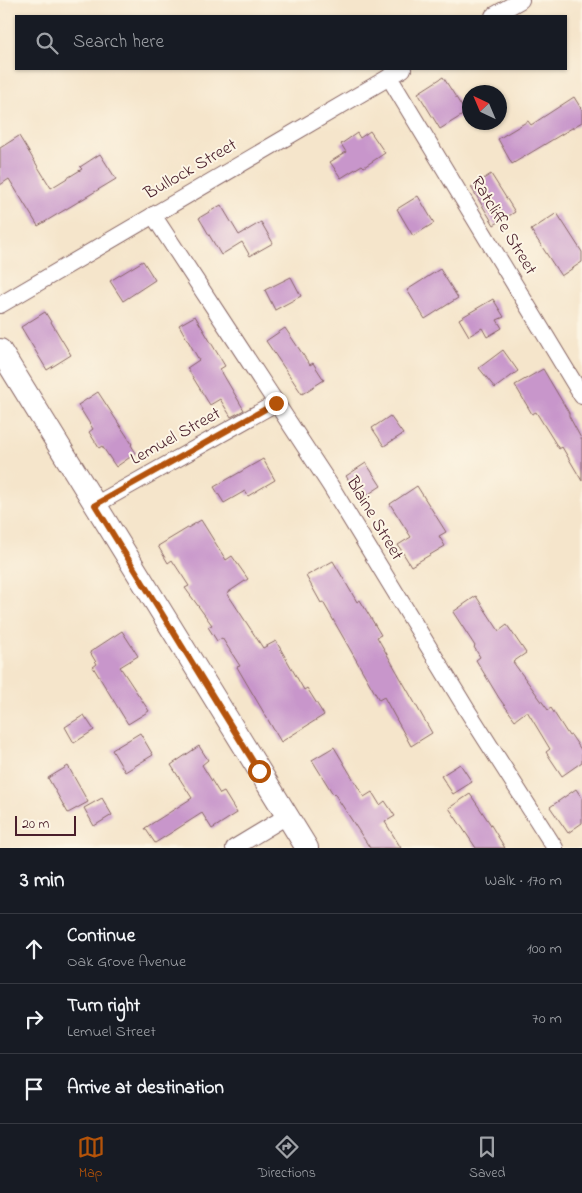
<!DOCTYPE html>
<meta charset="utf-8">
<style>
body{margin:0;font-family:"Indie Flower",sans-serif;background:#20242c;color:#f1f3f6}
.compass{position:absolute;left:462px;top:85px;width:45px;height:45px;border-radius:50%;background:#171b24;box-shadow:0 1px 4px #0004;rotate:316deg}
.scale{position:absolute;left:15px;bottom:12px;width:61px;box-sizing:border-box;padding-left:5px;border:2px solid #4a1f2b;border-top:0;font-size:14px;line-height:18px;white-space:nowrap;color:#4a1f2b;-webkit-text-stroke:4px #fcf5e5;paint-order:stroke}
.stop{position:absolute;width:15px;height:15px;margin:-11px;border:4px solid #b45309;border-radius:50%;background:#fff}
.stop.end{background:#b45309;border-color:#fff;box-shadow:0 1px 5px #0008}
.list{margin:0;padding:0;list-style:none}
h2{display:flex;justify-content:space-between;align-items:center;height:65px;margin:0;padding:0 20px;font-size:21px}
h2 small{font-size:16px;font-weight:400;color:#9ea1a6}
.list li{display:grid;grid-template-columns:32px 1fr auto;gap:15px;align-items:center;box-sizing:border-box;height:70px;padding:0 20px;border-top:1px solid #363941}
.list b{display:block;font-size:19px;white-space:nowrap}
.list p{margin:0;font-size:16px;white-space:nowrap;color:#9ea1a6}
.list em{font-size:16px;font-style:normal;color:#9ea1a6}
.icon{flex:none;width:28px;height:28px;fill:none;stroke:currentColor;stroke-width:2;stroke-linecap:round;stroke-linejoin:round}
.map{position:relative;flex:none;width:582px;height:848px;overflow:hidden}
.search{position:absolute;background:#171b24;box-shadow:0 1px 4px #0004;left:15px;right:15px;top:15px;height:55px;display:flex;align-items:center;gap:12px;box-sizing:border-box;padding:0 18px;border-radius:0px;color:#9ea1a6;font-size:19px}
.sheet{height:275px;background:#171b24}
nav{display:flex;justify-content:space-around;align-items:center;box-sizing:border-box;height:70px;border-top:1px solid #363941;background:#171b24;font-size:14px;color:#9ea1a6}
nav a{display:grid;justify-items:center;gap:2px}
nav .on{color:#b45309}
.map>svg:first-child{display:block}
</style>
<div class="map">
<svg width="582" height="848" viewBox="0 0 582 848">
<rect width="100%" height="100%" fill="#fcf5e5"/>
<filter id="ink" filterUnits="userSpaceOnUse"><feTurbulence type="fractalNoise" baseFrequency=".02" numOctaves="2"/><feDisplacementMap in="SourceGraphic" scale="10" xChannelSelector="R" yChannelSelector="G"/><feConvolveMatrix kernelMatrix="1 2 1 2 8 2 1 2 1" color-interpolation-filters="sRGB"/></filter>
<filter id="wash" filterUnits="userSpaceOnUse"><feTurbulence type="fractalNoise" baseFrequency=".0096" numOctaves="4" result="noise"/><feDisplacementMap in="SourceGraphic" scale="20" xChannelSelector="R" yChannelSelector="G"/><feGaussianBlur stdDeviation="1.12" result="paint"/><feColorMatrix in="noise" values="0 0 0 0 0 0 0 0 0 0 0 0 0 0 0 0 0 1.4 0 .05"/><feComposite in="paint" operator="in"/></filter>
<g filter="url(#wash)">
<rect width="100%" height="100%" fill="#f5e5cb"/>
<g id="blocks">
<g fill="#c896cb">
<path d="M443 77 466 113 440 129 418 93Z"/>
<path d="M574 97 582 110V122L512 164 498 139 528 121 531 125Z"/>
<path d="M370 131 385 153 364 167 362 165 341 178 330 162 346 152 341 144 357 133 360 138Z"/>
<path d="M19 136 51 188 82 169 80 167 100 154 116 179 38 226 9 179 0 185V148Z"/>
<path d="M491 174 515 212 494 225 471 187Z"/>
<path d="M418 196 434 223 413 236 397 209Z"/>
<path d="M221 205 239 235 261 222 273 243 250 256 242 242 221 255 199 218Z"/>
<path d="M557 213 582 252V262L561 276 531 230Z"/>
<path d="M143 261 155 280 123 301 110 281Z"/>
<path d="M440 269 458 298 425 319 407 290Z"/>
<path d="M291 277 301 296 275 310 265 290Z"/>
<path d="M493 299 504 317 497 320 502 328 487 337 482 328 469 336 459 319Z"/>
<path d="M45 312 71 355 47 370 21 327Z"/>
<path d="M195 316 225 366 220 369 244 410 231 417 220 399 210 405 187 368 199 360 179 325Z"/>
<path d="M285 328 310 365 313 363 324 380 302 394 266 341Z"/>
<path d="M503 350 518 371 495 388 479 368Z"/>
<path d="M543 369 569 413V416L582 440V481L562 447 559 449 536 412 532 414 515 385Z"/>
<path d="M98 392 132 444 131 445 136 453 116 467 102 446 99 448 89 432 93 429 78 405Z"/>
<path d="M390 416 403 434 384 446 372 428Z"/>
<path d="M263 459 275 480 248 496 245 491 224 503 214 487Z"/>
<path d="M366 463 381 486 361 499 346 476Z"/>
<path d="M417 486 446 532 439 536 445 546 411 566 398 545 411 537 390 504Z"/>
<path d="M201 520 226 560 232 556 248 579 227 593 263 648 276 641 304 690 307 688 324 715 281 742 237 667 240 666 222 638 217 641 208 627 212 625 185 588 189 586 172 560 168 563 158 546Z"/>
<path d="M333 561 357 602 360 600 381 635 377 637 432 733 411 746 384 697 379 700 323 602 321 603 306 576Z"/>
<path d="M476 596 499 631 507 625 526 653 513 662 548 710 551 708 569 736 571 735 582 751V762L562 776 546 752 550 749 527 711 515 720 499 698 476 660 480 657 474 647 475 646 453 612Z"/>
<path d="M122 631 138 656 120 667 149 711 128 724 93 667 97 664 90 652Z"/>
<path d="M84 715 94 730 74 743 65 727Z"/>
<path d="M140 733 153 755 125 772 112 750Z"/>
<path d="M199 746 208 760 202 765 220 794 224 792 237 813 212 829 202 813 155 843 145 828 192 798 171 765Z"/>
<path d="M334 747 364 797 372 792 380 805 385 801 395 816 385 822 401 848H370L334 793 333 794 312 760Z"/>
<path d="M460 764 472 782 453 794 441 776Z"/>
<path d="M68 766 88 802 68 813 48 778Z"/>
<path d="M576 789 582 798V823L568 833 550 807Z"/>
<path d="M470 794 489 822 505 848H476L449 808Z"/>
<path d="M102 798 112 815 94 826 84 808Z"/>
</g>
</g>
</g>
<g filter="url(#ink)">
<use href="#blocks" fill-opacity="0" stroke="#866463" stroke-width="1"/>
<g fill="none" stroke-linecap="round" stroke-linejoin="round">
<defs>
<g id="street">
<path d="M493 16 521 0"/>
<path d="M389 77 582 396"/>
<path d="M153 215 330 485 467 710 555 848"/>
<path d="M0 305 403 69"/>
<path d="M95 505 276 403"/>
<path d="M234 848 287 816"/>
</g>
<path id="secondary" d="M0 350 307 848"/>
</defs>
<use href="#street" stroke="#866463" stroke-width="18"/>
<use href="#secondary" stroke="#866463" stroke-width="24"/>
<use href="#street" stroke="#fff" stroke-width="16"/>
<use href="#secondary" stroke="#fff" stroke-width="22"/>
</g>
</g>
<g fill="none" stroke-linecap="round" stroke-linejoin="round" filter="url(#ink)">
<path stroke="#b45309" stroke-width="6" d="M259 771 95 505 276 403"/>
</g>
<g text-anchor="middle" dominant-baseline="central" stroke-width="4" stroke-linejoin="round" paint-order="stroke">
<g font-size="18" fill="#4a1f2b" stroke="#fcf5e5">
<text transform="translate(191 170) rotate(-30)">Bullock Street</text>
<text transform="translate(503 226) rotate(59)">Ratcliffe Street</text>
<text transform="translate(176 437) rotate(-29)">Lemuel Street</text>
<text transform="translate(374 519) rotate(59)">Blaine Street</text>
</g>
</g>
</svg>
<svg class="compass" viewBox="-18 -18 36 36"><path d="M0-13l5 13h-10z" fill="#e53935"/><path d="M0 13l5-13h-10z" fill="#9ea1a6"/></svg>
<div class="scale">20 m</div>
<div class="stop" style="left:259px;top:771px"></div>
<div class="stop end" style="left:276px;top:403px"></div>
<div class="search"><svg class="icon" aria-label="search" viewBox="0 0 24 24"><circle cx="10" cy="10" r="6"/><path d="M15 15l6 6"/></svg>Search here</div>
</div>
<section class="sheet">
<h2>3 min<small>Walk · 170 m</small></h2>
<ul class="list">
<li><svg class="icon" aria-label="ahead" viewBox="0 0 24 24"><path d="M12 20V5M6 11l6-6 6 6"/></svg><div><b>Continue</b><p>Oak Grove Avenue</p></div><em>100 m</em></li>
<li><svg class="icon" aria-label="right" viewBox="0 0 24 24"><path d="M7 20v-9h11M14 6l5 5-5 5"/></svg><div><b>Turn right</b><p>Lemuel Street</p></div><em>70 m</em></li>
<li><svg class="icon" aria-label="arrive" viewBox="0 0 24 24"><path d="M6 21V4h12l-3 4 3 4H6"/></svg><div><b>Arrive at destination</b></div></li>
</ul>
</section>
<nav>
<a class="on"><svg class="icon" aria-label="map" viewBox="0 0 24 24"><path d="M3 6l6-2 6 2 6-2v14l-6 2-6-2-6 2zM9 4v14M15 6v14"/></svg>Map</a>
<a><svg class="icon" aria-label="directions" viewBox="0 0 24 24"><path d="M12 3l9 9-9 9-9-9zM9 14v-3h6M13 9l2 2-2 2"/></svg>Directions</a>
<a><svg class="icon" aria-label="saved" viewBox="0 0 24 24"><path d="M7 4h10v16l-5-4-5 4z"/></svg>Saved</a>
</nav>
